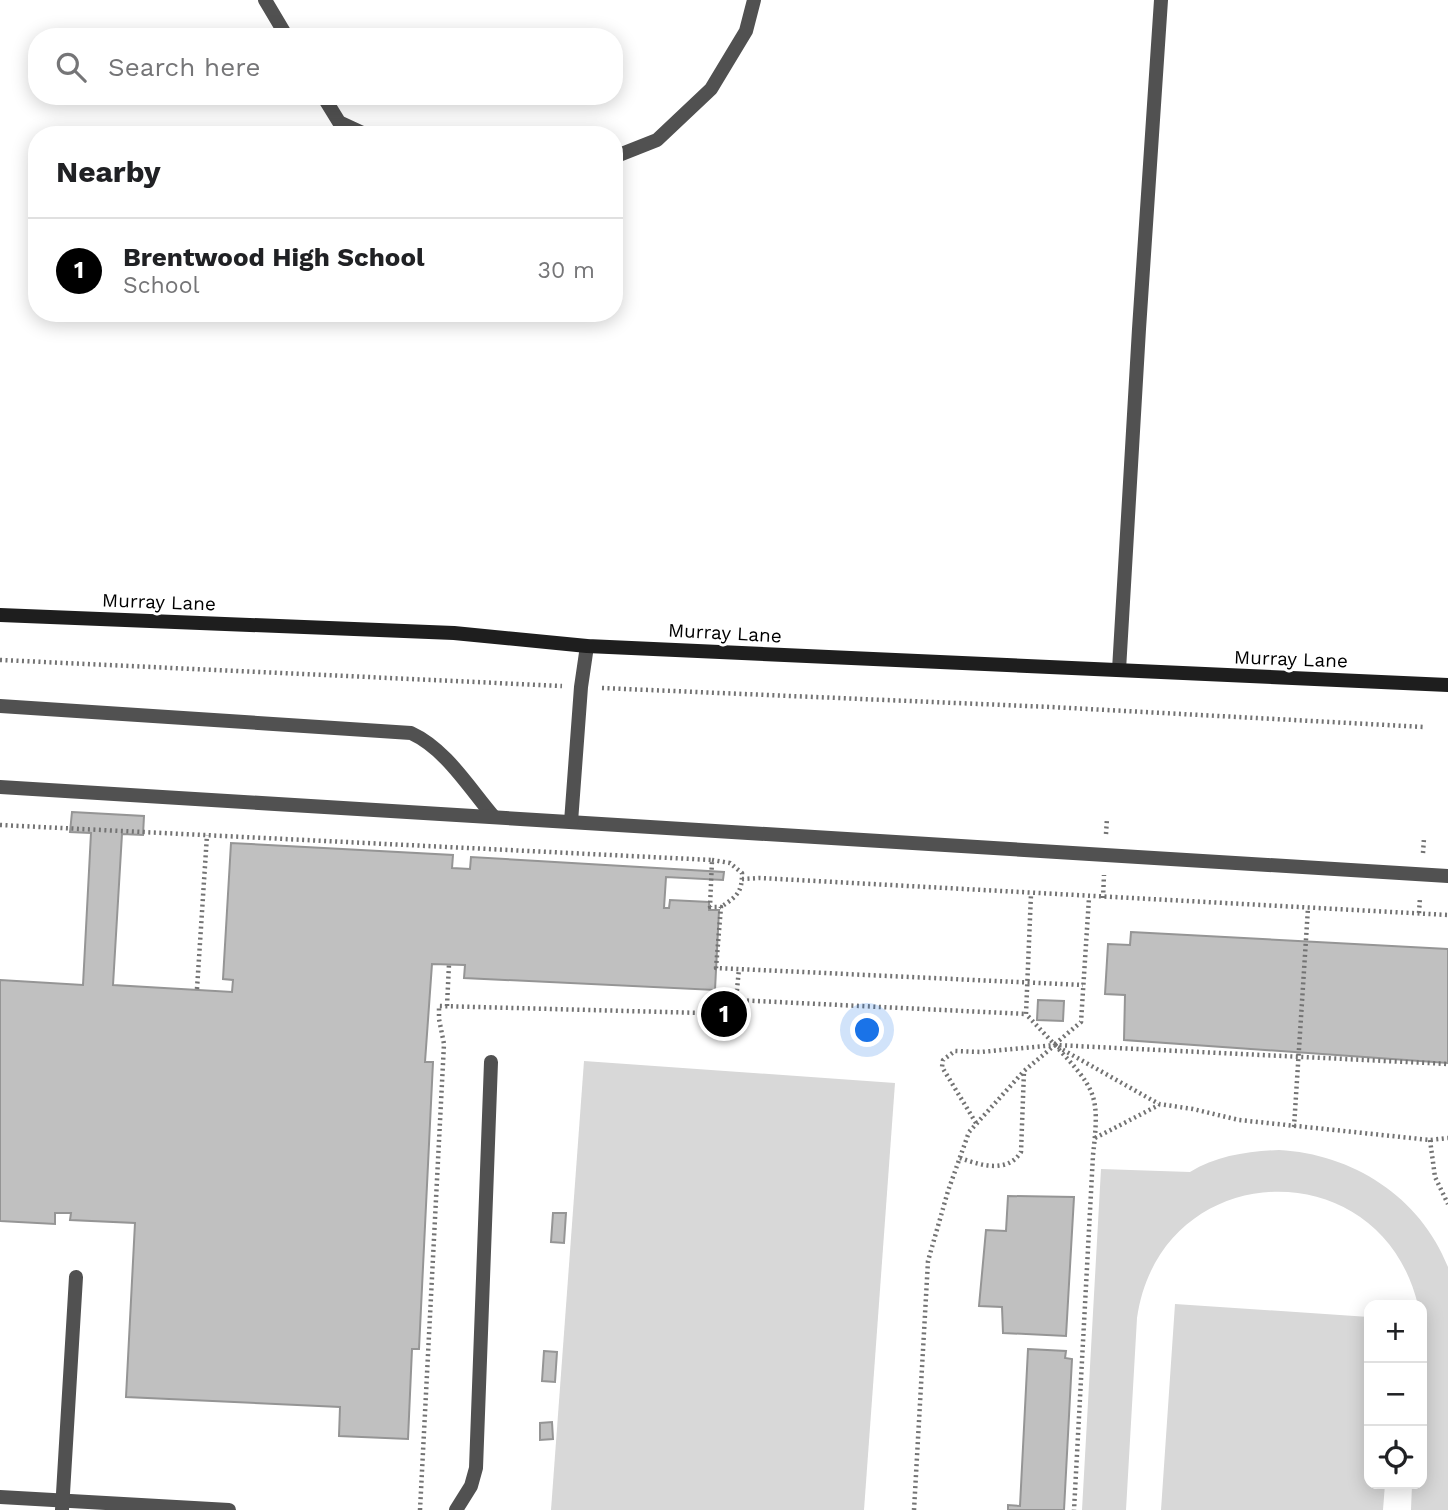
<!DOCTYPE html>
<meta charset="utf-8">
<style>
body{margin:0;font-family:"Work Sans",sans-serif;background:#f6f6f6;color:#202124}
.controls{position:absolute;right:21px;bottom:21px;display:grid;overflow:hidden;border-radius:14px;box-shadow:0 4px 18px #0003}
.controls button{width:63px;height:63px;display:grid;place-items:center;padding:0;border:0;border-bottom:2px solid #e0e0e0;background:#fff;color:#202124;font:35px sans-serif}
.you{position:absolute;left:868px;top:1031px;width:24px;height:24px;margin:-18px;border:5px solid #fff;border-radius:50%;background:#1a73e8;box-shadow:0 0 0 10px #1a73e833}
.badge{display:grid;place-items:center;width:46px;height:46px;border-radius:50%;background:#000;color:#fff;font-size:23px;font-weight:700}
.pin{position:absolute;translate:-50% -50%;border:4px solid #fff;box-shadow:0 2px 7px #0006}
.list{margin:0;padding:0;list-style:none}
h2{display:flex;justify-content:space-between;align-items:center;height:91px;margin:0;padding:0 28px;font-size:30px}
h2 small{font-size:23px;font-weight:400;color:#757577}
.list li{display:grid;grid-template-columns:46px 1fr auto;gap:21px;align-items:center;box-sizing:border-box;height:105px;padding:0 28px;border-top:2px solid #e0e0e0}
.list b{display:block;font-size:26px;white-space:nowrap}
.list p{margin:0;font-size:23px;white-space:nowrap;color:#757577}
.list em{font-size:23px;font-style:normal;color:#757577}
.icon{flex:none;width:38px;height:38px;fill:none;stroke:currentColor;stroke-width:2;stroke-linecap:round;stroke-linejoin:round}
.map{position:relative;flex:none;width:1448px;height:1510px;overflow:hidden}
.search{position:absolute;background:#fff;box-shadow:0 4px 18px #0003;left:28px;top:28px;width:595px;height:77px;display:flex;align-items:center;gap:18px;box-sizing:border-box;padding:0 24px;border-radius:28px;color:#757577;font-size:26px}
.panel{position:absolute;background:#fff;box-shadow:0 4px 18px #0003;left:28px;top:126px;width:595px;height:196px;border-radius:28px}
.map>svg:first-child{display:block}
</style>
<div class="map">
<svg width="1448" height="1510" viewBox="0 0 1448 1510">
<rect width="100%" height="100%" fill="#fff"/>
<g fill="#d8d8d8">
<path d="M584 1061 895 1083 864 1510H551Z"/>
<path d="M1279 1150C1352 1154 1420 1196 1448 1267V1510H1411L1412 1484H1422V1305H1418C1380 1147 1160 1157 1137 1318L1126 1510H1082L1101 1169 1190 1172C1216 1156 1248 1151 1279 1150Z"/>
<path d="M1175 1304 1369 1317V1484H1385L1383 1510H1161Z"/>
</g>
<g fill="#c0c0c0" stroke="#959595" stroke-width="2">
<path d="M72 812 144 816 143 835 122 834 113 985 232 992 233 980 223 979 231 843 453 855 452 868 470 869 471 857 724 872 723 880 666 877 664 908H669L670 900 709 902V910H719L715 990 464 978 465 965 432 964 425 1062H433L419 1349H412L408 1439 339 1436 340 1407 126 1397 135 1223 70 1220 71 1213H55V1224L0 1221V980L83 985 91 833 70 832Z"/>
<path d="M1131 932 1448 949V1063L1124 1040 1125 995 1105 994 1108 944 1130 945Z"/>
<path d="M1038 1000 1064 1001 1063 1021 1037 1020Z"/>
<path d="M1008 1196 1074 1197 1066 1336 1003 1333 1002 1307 979 1306 986 1230 1006 1231Z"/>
<path d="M553 1213H566L564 1243 551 1242Z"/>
<path d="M1028 1349 1066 1351 1065 1358 1072 1359 1064 1510H1008V1505L1020 1506Z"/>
<path d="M544 1351 557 1352 555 1382 542 1381Z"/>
<path d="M552 1422 553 1439 540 1440V1423Z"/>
</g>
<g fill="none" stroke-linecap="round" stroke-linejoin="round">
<g stroke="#737373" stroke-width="4.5" stroke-dasharray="2 3.5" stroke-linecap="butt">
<path d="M0 660 562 686"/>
<path d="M602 688 1051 707 1424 727"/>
<path d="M0 825 712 860 710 907H721L716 968 1083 985"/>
<path d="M1106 834 1107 818"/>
<path d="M1423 853 1424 838"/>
<path d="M712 860 730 863 742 873C742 893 737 896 721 907"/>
<path d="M742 879 760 878 1448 915"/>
<path d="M1103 898 1104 875"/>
<path d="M1419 913 1420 897"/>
<path d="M197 989 207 835"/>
<path d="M736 1000 1026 1014"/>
<path d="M447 1006 449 964"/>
<path d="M1055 1044 1081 1022 1089 898"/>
<path d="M1055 1045C1096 1090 1100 1094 1093 1155L1074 1510"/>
<path d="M1058 1047 1159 1104 1193 1109 1239 1120 1430 1140 1448 1138"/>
<path d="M976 1123 942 1067 943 1060 955 1051 981 1052 1055 1045 1448 1064"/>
<path d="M1294 1127 1308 908"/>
<path d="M1095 1138 1159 1105"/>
<path d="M1430 1140 1435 1177 1448 1204"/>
<path d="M960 1158C980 1165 1007 1174 1021 1152L1024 1071 1055 1045 1026 1014 1031 894"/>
<path d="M420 1510 444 1044 439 1019V1006L703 1013 736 1000 739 969"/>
<path d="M914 1510 928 1261 948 1191 969 1132 1024 1071"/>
</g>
<g stroke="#515151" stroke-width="14">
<path d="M1119 670 1139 329 1161 0"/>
<path d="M0 706 411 733C446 749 469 788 494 817"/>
<path d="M0 787 1448 876"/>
<path d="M571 822 581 687 587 646"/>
<path d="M0 1497 229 1510"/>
<path d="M62 1510 76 1277"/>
<path d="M456 1510 471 1486 476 1468 491 1062"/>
</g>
<g stroke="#515151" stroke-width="14">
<path d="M265 0 287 37"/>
<path d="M323 96 339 122 367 135"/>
<path d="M614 157 657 140 711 89 746 31 754 0"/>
</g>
<path stroke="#1e1e1e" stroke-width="14" d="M0 615 454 633 587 646 1448 685"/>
</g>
<g text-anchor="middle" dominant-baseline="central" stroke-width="6" stroke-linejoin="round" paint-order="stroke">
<g font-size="19" fill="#000" stroke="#fff">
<text transform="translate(159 602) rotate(2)">Murray Lane</text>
<text transform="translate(725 633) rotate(3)">Murray Lane</text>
<text transform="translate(1291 659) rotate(2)">Murray Lane</text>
</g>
</g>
</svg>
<div class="controls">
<button>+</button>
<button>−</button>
<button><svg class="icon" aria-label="locate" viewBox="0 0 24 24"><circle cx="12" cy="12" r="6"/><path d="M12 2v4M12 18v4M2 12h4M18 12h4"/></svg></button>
</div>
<div class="you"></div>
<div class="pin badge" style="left:724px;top:1014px">1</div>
<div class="search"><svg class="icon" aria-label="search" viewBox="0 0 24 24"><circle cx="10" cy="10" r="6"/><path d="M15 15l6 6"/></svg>Search here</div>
<section class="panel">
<h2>Nearby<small></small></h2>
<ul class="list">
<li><span class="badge">1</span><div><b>Brentwood High School</b><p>School</p></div><em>30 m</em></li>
</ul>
</section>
</div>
